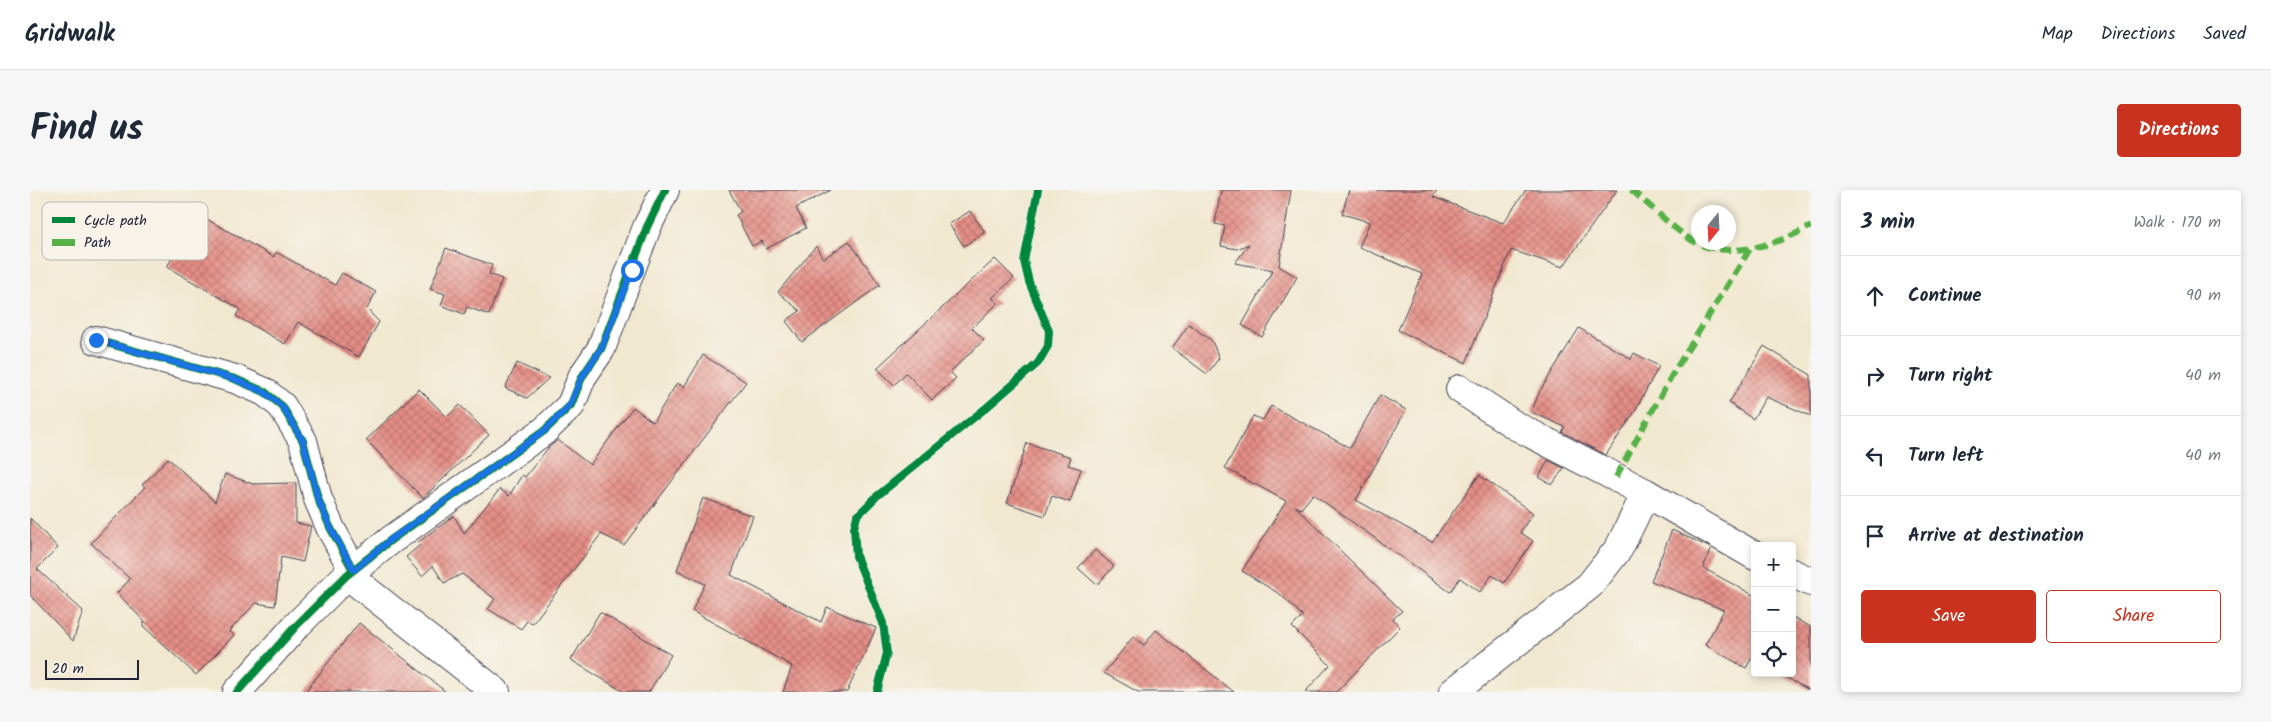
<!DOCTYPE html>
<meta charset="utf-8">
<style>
body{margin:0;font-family:Kalam,sans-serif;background:#f6f6f7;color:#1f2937}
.controls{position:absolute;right:15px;bottom:15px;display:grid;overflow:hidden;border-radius:5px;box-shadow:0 2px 8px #0003}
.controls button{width:45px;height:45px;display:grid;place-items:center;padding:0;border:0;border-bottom:1px solid #e0e1e3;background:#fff;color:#1f2937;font:25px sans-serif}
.compass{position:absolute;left:1661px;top:15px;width:45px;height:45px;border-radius:50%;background:#fff;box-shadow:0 2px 8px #0003;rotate:198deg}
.scale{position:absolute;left:15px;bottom:12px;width:94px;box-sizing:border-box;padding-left:5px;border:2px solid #22223b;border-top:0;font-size:14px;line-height:18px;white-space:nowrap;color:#22223b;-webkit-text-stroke:4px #f7f3e8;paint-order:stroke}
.stop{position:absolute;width:15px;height:15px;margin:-11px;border:4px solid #1a73e8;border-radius:50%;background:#fff}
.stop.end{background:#1a73e8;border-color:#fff;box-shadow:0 1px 5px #0008}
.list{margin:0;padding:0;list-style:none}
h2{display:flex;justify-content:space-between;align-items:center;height:65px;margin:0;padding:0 20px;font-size:21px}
h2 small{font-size:16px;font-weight:400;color:#747a83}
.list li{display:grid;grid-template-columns:32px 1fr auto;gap:15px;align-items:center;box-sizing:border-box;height:80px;padding:0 20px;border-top:1px solid #e0e1e3}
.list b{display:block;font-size:19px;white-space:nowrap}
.list em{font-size:16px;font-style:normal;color:#747a83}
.actions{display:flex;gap:10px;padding:15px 20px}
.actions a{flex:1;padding:11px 0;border:1px solid #c8321e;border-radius:5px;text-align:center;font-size:18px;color:#c8321e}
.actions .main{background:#c8321e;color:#fff}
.icon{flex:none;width:28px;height:28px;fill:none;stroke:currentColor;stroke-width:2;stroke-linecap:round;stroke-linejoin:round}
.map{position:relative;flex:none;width:1781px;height:502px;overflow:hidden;border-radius:5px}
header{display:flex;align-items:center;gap:30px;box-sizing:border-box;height:70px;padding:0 25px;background:#fff;border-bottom:1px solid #e0e1e3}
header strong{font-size:24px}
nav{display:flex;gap:28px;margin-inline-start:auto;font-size:18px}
.intro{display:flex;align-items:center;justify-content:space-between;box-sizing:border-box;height:120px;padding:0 30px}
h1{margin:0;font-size:35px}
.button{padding:12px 22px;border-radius:5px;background:#c8321e;color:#fff;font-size:18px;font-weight:700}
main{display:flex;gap:30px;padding:0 30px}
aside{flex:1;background:#fff;border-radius:5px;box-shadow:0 2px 8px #0003}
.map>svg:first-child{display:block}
</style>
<header>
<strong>Gridwalk</strong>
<nav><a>Map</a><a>Directions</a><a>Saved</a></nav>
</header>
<div class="intro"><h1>Find us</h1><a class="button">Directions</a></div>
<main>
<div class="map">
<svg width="1781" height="502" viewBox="0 0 1781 502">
<defs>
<pattern id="building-cross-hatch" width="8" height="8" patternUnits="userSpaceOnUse" patternTransform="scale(1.25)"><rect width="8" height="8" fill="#e68e86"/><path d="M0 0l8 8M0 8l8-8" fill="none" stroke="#ba746f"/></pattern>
</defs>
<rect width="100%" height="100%" fill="#f7f3e8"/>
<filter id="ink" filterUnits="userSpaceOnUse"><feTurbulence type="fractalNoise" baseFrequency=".02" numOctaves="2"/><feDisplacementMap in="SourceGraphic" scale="10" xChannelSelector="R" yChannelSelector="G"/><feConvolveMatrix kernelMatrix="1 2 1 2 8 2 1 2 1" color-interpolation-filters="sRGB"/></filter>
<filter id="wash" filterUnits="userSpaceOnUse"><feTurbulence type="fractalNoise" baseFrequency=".0096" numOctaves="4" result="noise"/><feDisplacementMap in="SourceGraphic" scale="20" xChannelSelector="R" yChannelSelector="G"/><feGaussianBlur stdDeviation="1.12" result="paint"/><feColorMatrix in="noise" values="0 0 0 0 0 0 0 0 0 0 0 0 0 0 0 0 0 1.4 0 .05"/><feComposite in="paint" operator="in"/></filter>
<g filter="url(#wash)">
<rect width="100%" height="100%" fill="#f1e8d0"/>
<g id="blocks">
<g fill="url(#building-cross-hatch)">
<path d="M699 0H801L766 18 776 38 736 59 732 51 722 56 706 25 711 22Z"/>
<path d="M1191 0H1261L1249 76 1267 87 1232 147 1212 135 1243 80 1205 73 1219 54 1207 59 1191 56 1195 36 1185 34Z"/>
<path d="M1319 0H1407L1403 7 1473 33 1496 0H1587L1533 77 1481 60 1436 173 1368 140 1392 84 1329 57 1340 32 1312 24Z"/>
<path d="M940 21 955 42 934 56 919 34Z"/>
<path d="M164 22 244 67 246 62 305 95 312 83 346 102 337 119 349 132 329 167 268 132 255 154 206 126 210 119 137 77 143 66 132 60 149 30 157 35Z"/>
<path d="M819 51 850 95 772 152 756 131 770 121 748 102 786 56 793 69Z"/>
<path d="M416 58 462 75 459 84 472 89 459 125 437 117 434 124 411 115 415 104 400 99Z"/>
<path d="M965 69 984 88 962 108 968 113 942 138 954 150 920 182 926 188 902 210 876 183 864 195 847 178Z"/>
<path d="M1159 134 1182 151 1189 168 1177 184 1142 158Z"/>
<path d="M1549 138 1601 169 1604 163 1629 176 1604 223 1576 265 1532 242 1535 237 1501 222 1510 201Z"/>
<path d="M1734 156 1781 185V226L1736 207 1723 229 1699 213Z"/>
<path d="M673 165 716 192 594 355 571 344 503 433 497 431 491 439 458 419 465 409 432 384 414 393 403 376 392 386 376 367 390 355 388 352 424 326 434 343 470 299 479 306 492 285 495 287 519 257 528 250 560 275 603 217 623 232 647 193 654 197Z"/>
<path d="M487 173 519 188 497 208 475 198Z"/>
<path d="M389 199 417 227 430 215 459 245 393 308 336 250Z"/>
<path d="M1350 205 1376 220 1326 310 1402 352 1449 285 1503 323 1490 342 1503 351 1474 393 1462 385 1450 402 1430 388 1420 402 1283 304 1271 319 1265 316 1372 421 1363 429 1370 437 1306 502H1275L1300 475 1262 437 1273 426 1251 405 1212 381 1256 311 1195 278 1223 226 1233 230 1241 216 1320 258Z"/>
<path d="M997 253 1041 267 1038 275 1051 279 1040 312 1022 306 1015 326 977 313Z"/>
<path d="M138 268 185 312 195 284 223 294 266 293V333L281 336 273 372 251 367 245 416 226 413 199 441 204 445 166 485 112 435 115 432 87 403 100 389 61 353 115 297 112 295Z"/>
<path d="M1518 270 1534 278 1522 295 1509 287Z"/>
<path d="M673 308 723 326 701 385 791 432 797 417 846 438 817 502H753L762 476 662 421 675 394 647 380Z"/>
<path d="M0 328 28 358 7 379 53 421 43 451 0 405Z"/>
<path d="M1642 340 1681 358 1673 378 1725 406V471L1721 469 1716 478 1675 455 1694 420 1621 391Z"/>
<path d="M1065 360 1084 376 1067 395 1048 378Z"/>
<path d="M570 422 641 465 619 502H594L541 470Z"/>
<path d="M1762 427 1781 437V501L1748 483H1762Z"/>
<path d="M329 433 366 462 416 502H275Z"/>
<path d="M1126 440 1204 502H1108L1074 483 1103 447 1114 455Z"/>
</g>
</g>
</g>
<g filter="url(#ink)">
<use href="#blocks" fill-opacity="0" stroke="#414051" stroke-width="1"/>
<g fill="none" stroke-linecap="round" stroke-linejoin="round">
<defs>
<g id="street">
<path d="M66 150 205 189 235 202 252 216 273 251 288 309 300 337 323 380"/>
<path d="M1430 199 1486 236 1616 303 1725 366"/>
<path d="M1762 383 1781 392"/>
<path d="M317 385 466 502"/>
<path d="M207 502 265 437 317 385 361 350 514 241 541 215 552 187 571 159 617 37 635 0"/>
<path d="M1423 502 1560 395 1589 358 1616 303"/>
</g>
</defs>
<use href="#street" stroke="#414051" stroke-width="30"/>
<use href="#street" stroke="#fff" stroke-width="28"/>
<g stroke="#55b146" stroke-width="6" stroke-dasharray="12 6" stroke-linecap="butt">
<path d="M1601 0C1620 15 1637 33 1657 47 1692 73 1747 55 1781 36"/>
<path d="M1586 287 1642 185 1720 59"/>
</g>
<defs>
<g id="cycleway">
<path d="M66 150 205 189 235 202 252 216 273 251 288 309 300 337 323 380"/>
<path d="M207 502 265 437 317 385 361 350 514 241 541 215 552 187 571 159 617 37 635 0"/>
<path d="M847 502 857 463 853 433 826 366 824 338 827 326 847 306 957 217 1008 173 1018 156 1019 141 999 92 994 71 1008 0"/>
</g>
</defs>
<use href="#cycleway" stroke="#f7f3e8" stroke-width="11"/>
<use href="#cycleway" stroke="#00873e" stroke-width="8"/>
</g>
</g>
<g fill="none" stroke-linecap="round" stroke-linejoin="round" filter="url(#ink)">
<path stroke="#1a73e8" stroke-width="6" d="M66 150 204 189 234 202 252 216 273 251 288 309 300 337 324 380 360 350 514 241 540 215 552 187 571 159 602 80"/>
</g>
<rect x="12" y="12" width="166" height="58" rx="8" fill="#f7f3e8" stroke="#b7b4b4" stroke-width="1"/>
<rect x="22" y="27" width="23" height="6" fill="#00873e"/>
<rect x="22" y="49" width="23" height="7" fill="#55b146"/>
<g font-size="14" fill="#22223b">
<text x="54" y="35">Cycle path</text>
<text x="54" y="57">Path</text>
</g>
</svg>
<div class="controls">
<button>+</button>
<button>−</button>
<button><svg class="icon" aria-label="locate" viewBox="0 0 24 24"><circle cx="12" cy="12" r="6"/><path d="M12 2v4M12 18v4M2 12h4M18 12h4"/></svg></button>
</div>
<svg class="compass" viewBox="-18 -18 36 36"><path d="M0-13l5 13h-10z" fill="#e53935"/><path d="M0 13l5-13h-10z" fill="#747a83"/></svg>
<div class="scale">20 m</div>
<div class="stop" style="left:602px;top:80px"></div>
<div class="stop end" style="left:66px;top:150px"></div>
</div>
<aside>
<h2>3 min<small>Walk · 170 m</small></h2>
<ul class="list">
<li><svg class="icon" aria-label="ahead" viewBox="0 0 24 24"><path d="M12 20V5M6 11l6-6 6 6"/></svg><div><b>Continue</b></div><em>90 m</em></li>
<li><svg class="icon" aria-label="right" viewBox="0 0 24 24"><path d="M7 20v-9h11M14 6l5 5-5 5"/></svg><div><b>Turn right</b></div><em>40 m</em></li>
<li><svg class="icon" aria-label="left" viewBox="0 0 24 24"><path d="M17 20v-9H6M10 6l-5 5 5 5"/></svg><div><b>Turn left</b></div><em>40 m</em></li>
<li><svg class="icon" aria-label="arrive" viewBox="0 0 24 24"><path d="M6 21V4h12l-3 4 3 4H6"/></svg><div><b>Arrive at destination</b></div></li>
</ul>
<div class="actions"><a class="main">Save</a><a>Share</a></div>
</aside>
</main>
